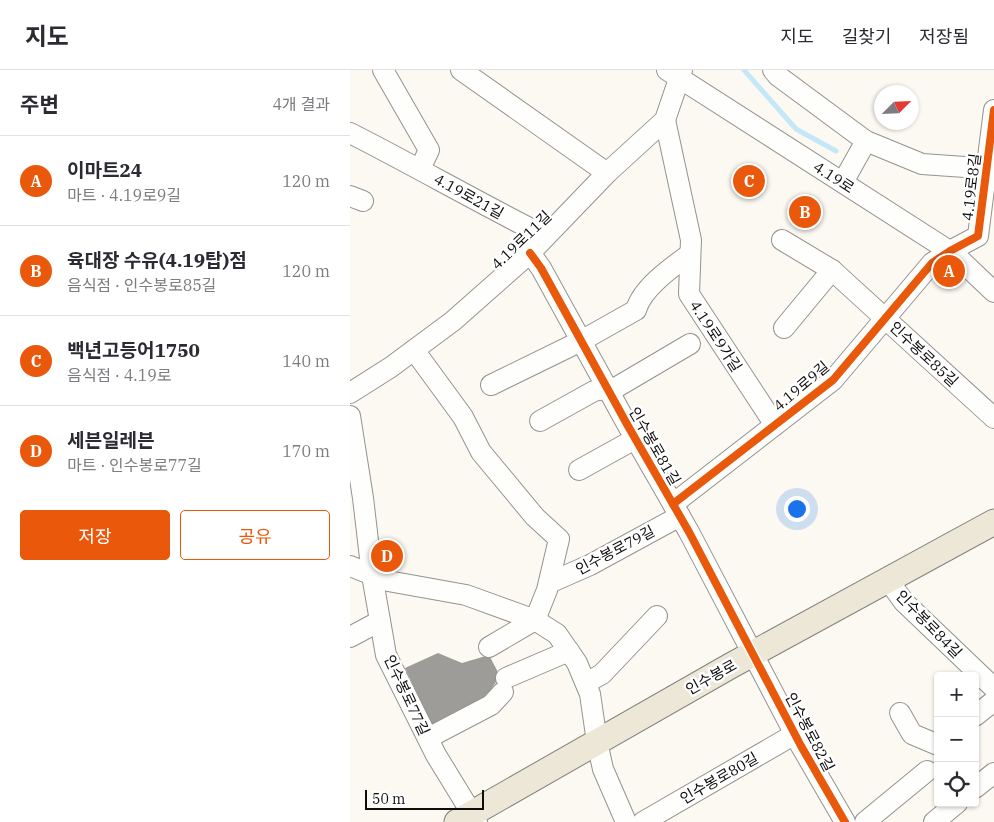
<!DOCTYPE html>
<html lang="ko">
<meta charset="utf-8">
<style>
body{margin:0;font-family:"IBM Plex Serif","Noto Sans KR",serif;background:#f2f2f3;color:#2b2b33}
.controls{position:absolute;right:15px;bottom:15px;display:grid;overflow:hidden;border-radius:5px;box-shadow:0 1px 4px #0004}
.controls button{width:45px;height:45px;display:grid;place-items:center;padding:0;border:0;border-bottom:1px solid #e1e1e2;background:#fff;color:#2b2b33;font:25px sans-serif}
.compass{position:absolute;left:524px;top:15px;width:45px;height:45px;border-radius:50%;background:#fff;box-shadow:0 1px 4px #0004;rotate:66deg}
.scale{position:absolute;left:15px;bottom:12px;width:119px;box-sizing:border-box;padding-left:5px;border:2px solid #0d0d0d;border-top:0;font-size:14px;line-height:18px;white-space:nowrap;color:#0d0d0d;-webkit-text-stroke:4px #fff;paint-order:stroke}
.you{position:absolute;left:446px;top:438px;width:18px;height:18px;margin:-12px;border:4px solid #fff;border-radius:50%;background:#1a73e8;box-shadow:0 0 0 8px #1a73e833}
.badge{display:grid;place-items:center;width:32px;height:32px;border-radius:50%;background:#ea580c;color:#fff;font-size:16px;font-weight:700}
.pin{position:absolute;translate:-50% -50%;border:2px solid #fff;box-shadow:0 1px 5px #0006}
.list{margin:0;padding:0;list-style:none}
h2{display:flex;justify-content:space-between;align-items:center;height:65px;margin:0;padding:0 20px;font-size:21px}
h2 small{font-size:16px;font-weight:400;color:#7c7c81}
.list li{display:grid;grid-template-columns:32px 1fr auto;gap:15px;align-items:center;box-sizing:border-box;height:90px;padding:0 20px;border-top:1px solid #e1e1e2}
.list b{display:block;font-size:19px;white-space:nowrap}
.list p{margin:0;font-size:16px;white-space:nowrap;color:#7c7c81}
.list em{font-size:16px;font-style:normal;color:#7c7c81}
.actions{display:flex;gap:10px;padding:15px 20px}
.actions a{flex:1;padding:11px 0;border:1px solid #ea580c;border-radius:5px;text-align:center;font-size:18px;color:#ea580c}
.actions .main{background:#ea580c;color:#fff}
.icon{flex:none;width:28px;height:28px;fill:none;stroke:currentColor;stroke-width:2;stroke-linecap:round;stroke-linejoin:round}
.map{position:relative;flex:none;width:644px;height:752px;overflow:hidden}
header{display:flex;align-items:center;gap:30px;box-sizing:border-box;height:70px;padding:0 25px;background:#fff;border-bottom:1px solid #e1e1e2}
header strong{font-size:24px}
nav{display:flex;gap:28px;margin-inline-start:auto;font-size:18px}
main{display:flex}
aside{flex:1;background:#fff}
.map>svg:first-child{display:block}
</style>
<header>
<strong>지도</strong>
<nav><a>지도</a><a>길찾기</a><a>저장됨</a></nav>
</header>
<main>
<aside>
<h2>주변<small>4개 결과</small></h2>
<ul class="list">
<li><span class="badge">A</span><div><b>이마트24</b><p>마트 · 4.19로9길</p></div><em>120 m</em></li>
<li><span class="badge">B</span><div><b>육대장 수유(4.19탑)점</b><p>음식점 · 인수봉로85길</p></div><em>120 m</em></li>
<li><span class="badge">C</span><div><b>백년고등어1750</b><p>음식점 · 4.19로</p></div><em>140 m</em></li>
<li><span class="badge">D</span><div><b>세븐일레븐</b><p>마트 · 인수봉로77길</p></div><em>170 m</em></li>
</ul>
<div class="actions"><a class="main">저장</a><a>공유</a></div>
</aside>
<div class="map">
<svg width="644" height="752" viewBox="0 0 644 752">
<rect width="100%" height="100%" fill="#fbf9f2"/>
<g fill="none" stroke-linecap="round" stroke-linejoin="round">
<path stroke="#c5e8f8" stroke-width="5" d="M394 0 446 59 486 81"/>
</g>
<path fill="#9e9c98" d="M88 583 112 593 139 585 150 606 134 630 83 657 55 598Z"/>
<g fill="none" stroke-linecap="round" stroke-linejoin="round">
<defs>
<g id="minor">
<path d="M33 0 79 80 70 99"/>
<path d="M111 0 257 103"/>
<path d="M317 0 604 184 644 222"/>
<path d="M423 0 428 6 516 71 572 94 644 99"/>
<path d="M315 50 341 170 339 224 425 355"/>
<path d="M0 63C65 96 129 133 195 166"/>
<path d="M493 112 516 71"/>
<path d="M0 126 13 131"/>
<path d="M432 170 482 200 644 348"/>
<path d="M180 183 191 198 278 356 339 462 451 676 495 752"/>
<path d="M434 258 482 200"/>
<path d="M64 280 113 347 131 382 185 447 209 469 197 520 185 550 139 577"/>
<path d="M141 315 231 271 286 240C292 218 322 197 340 184"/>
<path d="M0 323 41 297 103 251 180 183 257 103 315 50 332 0"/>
<path d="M0 346 13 428 22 505 36 585 86 685 127 752"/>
<path d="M190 351 244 321 267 317 340 274"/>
<path d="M229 400 285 369"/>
<path d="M323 434 483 310 582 193 600 181 628 166 644 40"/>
<path d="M0 496 38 511 116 525 185 550 207 564 227 593 240 624 247 672 253 699 276 752"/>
<path d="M538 510 554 532 644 618"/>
<path d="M199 513 240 495 330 446"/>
<path d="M0 567 30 551"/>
<path d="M156 608 219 581"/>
<path d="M236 613 252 604 307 546"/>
<path d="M550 643 562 664 588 675"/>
<path d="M625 646 644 631"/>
<path d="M78 668 141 635 153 622"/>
<path d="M625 718 644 703"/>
<path d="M293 752 445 664"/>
<path d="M515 752 577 701"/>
<path d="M584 752 607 733"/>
</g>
<path id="major" d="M107 752 382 595 644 452"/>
</defs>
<use href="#minor" stroke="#949390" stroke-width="22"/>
<use href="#major" stroke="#81817d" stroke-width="27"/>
<use href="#minor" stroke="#fefefd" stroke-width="20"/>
<use href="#major" stroke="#ede7d8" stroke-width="25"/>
<defs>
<g id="cycleway">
<path d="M180 183 191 198 278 356 339 462 451 676 495 752"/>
<path d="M323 434 483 310 582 193 600 181 628 166 644 40"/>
</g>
</defs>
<use href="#cycleway" stroke="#fff" stroke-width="11"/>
<use href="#cycleway" stroke="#e8590c" stroke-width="8"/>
</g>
<g text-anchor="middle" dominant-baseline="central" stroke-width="5" stroke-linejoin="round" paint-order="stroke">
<g font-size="15" fill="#0d0d0d" stroke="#fff">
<text transform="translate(484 107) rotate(33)">4.19로</text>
<text transform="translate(621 117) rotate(-83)">4.19로8길</text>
<text transform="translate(119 126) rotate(29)">4.19로21길</text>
<text transform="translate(171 170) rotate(-44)">4.19로11길</text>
<text transform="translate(366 266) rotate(57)">4.19로9가길</text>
<text transform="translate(574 284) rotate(43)">인수봉로85길</text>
<text transform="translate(451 316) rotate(-40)">4.19로9길</text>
<text transform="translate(305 376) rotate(60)">인수봉로81길</text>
<text transform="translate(265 480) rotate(-28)">인수봉로79길</text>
<text transform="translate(579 554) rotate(46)">인수봉로84길</text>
<text transform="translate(361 607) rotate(-29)">인수봉로</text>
<text transform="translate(57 625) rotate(65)">인수봉로77길</text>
<text transform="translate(460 662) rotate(62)">인수봉로82길</text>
<text transform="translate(369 708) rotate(-30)">인수봉로80길</text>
</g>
</g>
</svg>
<div class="controls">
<button>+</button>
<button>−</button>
<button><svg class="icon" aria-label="locate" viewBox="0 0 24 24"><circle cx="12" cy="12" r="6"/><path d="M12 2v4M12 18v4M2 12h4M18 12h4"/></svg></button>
</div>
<svg class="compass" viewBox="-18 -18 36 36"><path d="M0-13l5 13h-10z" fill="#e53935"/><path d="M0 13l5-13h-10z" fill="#7c7c81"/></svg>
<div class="scale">50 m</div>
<div class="you"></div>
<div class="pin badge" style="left:599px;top:201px">A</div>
<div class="pin badge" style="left:455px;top:142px">B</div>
<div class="pin badge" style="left:399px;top:111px">C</div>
<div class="pin badge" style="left:37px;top:486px">D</div>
</div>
</main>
